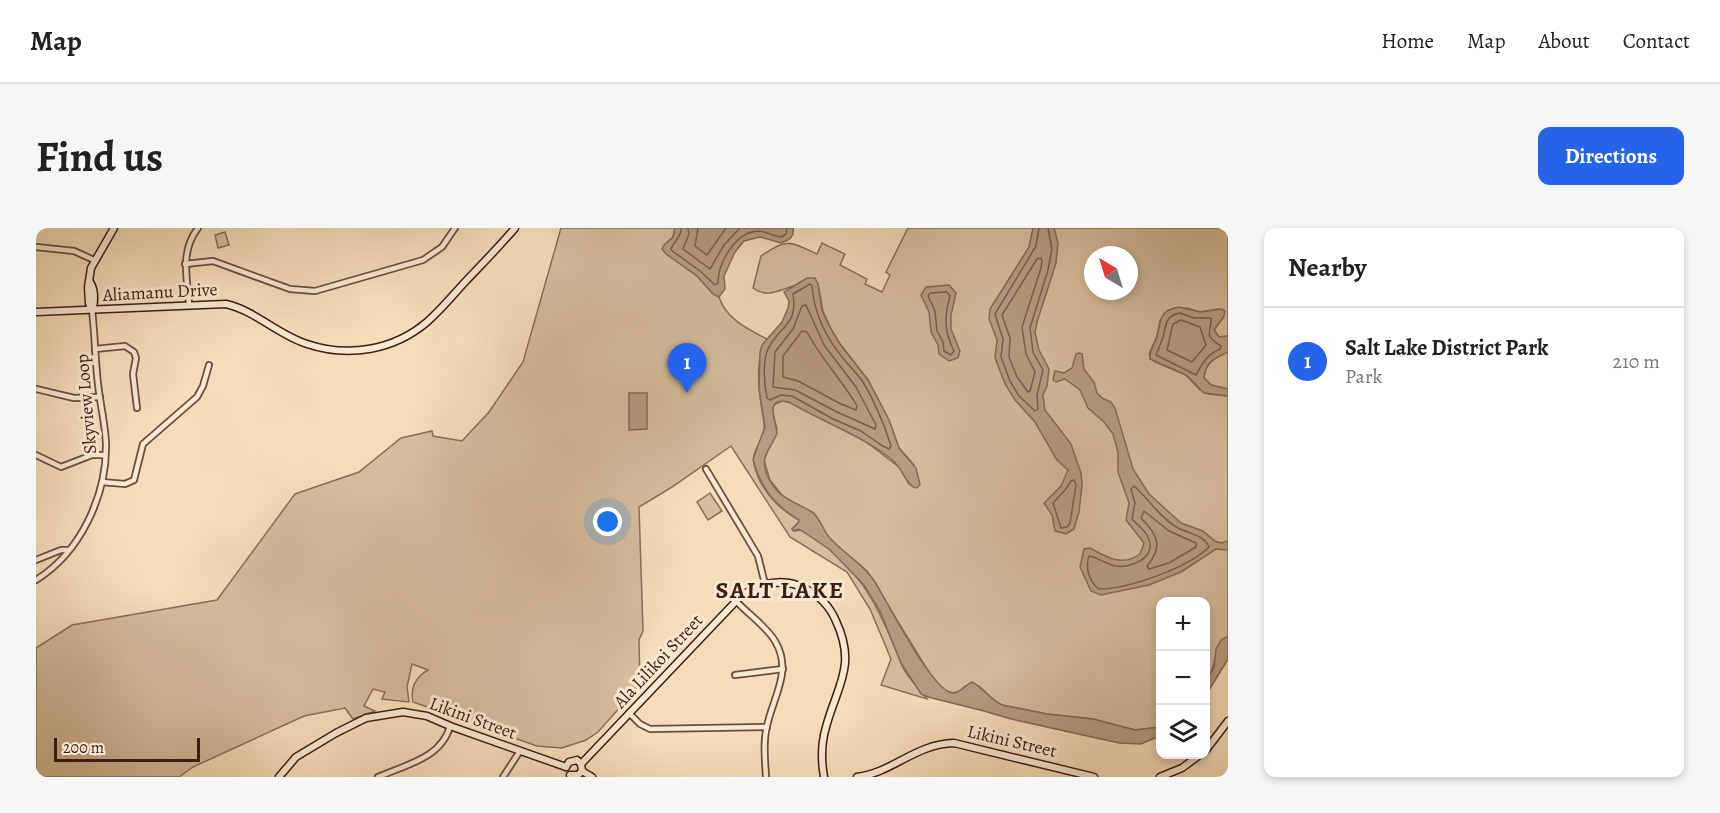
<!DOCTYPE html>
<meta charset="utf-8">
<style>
body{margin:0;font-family:Alegreya,serif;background:#f6f6f6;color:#222}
.controls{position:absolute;right:18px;bottom:18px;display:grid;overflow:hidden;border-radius:12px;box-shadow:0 3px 9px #0003}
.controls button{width:54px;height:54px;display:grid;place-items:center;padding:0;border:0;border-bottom:2px solid #e0e0e0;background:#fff;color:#222;font:30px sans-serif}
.compass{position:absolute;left:1048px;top:18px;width:54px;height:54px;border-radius:50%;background:#fff;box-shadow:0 3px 9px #0003;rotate:322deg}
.scale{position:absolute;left:18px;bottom:15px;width:146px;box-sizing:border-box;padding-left:6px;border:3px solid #3c1e13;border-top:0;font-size:16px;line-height:21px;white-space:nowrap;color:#3c1e13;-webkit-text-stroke:4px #f8e9d2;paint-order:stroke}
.you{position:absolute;left:572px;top:294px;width:21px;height:21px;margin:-15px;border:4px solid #fff;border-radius:50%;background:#1a73e8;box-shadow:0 0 0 9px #1a73e833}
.badge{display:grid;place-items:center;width:39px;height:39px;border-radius:50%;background:#2563eb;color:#fff;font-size:20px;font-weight:700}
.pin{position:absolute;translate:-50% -50px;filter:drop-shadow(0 2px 3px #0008)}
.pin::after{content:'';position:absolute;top:32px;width:21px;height:18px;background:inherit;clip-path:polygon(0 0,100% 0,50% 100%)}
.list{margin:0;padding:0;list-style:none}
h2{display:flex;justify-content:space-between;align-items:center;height:78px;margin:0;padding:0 24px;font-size:26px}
h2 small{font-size:20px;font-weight:400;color:#767676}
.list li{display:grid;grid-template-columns:39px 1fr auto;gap:18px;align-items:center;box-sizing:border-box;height:108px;padding:0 24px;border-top:2px solid #e0e0e0}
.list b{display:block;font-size:22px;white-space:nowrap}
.list p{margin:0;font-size:20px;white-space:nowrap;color:#767676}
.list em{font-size:20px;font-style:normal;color:#767676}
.icon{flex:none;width:33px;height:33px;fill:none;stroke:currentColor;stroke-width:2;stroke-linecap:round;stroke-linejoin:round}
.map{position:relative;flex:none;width:1192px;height:549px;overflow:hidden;border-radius:12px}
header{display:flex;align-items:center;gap:36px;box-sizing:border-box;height:84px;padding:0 30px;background:#fff;border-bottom:2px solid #e0e0e0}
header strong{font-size:28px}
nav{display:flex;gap:33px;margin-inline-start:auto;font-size:21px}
.intro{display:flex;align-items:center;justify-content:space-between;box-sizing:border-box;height:144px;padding:0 36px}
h1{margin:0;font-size:42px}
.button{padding:15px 27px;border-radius:12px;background:#2563eb;color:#fff;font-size:21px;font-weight:700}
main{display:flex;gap:36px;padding:0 36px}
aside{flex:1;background:#fff;border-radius:12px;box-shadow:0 3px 9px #0003}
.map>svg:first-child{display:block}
</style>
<header>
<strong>Map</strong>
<nav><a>Home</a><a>Map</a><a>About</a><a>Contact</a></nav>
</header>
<div class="intro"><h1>Find us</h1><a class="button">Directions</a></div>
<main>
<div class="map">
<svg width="1192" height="549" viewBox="0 0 1192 549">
<rect width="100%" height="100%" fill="#f5ddba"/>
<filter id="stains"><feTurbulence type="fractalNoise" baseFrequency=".00333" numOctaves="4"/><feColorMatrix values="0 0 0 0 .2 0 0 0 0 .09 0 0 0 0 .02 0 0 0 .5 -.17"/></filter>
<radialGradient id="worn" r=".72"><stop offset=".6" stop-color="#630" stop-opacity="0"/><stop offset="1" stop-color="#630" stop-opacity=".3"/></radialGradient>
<g fill="#d6bd9e" stroke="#896e58" stroke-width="1.5" fill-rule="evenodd">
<path d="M525 0H639L637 9 633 14 650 40 661 48 677 66 683 69C690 91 712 101 731 111 718 130 723 162 726 183 727 189 729 195 728 201 727 213 715 223 718 236 724 261 741 280 763 292L762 295 756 301 758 303 765 302C823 335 842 377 865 435 869 448 884 461 891 471L845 457 855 431 834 381 811 344 754 309 695 218 636 259 603 279 607 403 603 412 604 457 562 504 550 512 526 520 501 518 377 474C374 459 380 449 392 442L376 436 371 459 373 474 346 471 349 464 337 461 328 478 339 483 317 491 309 480 268 488 157 539 143 549H0V420L36 397 181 372 259 266 323 244 365 210 396 203 397 208 426 213 453 184 487 134Z"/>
<path d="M872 0H1192V108L1183 109 1178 102 1187 90 1182 81 1164 84 1151 80 1132 82 1124 93 1121 108 1113 126 1119 134 1150 147 1164 162 1173 166 1192 168V408C1175 420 1182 439 1170 453V374H1124V499L1099 502 1057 491 1011 486 966 477 959 474 943 458H929L924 463 917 465 910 463 904 458 894 446 831 343 800 318 790 306 778 285 750 272 734 252 728 232 741 201 736 182 739 176 746 173 753 174 829 213 864 240 873 256 878 237 863 220 853 192 832 152 804 116 796 103 787 83 782 56C776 56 769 56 763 57 747 59 733 72 717 60L725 28C750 10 753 13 781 26L786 15 809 26 804 37 831 51 829 56 846 64 854 47 850 44ZM1057 27H1093V63H1057Z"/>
<path d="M189 4 193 17 182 20 179 7Z"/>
<path d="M1192 124V161L1175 157 1168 150C1169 135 1179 129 1192 124Z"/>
<path d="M674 265 686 283 672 292 661 274Z"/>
</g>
<g fill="#b69c81" stroke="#856a55" stroke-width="1.5">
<path d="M639 0H757C759 9 752 13 745 15L724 9 708 13 699 24 688 48 689 61 683 69 677 66 661 48 630 26 626 21 628 17 637 9Z"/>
<path d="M997 0H1018L1022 15 1020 35 1001 94 999 105 1003 122 1013 141 1011 158 1007 167 1009 182 1035 216 1045 245 1046 257 1043 284 1038 301 1030 306 1019 303 1016 287 1008 275 1025 258 1032 242 1021 232 999 194 979 172 969 156 959 130 961 112 953 91 954 81 993 19Z"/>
<path d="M771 50H779L782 56 786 83 796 103 804 116 832 152 853 192 863 220 880 240 884 256 881 260 877 259C867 251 867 240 854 230 824 207 787 194 753 174 727 169 740 192 741 205 735 222 723 227 731 247 742 271 756 272 776 284 784 289 787 303 794 310 808 326 828 336 839 354 851 373 897 465 917 465 924 465 930 457 936 454 947 460 954 471 966 477L1011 486 1057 491 1099 502 1124 499V508L1105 516 1083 515 975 491 948 483 892 469 885 466 865 435 844 383 828 357 793 321 763 301 758 303 756 301 762 295 763 292C738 277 724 259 717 231L729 199 723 161 724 124 726 117 746 94 752 80 753 73 748 64Z"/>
<path d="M913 57 920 65 915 87V101L924 123 922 130 913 133 903 126 902 117 895 104 893 84 885 67 890 59Z"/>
<path d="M1143 79 1164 84 1185 81 1189 83 1188 88 1178 102 1183 109 1192 108V124C1179 130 1169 134 1168 150L1175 157 1192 161V168L1168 165 1150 147 1114 131C1113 124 1117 119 1120 112 1126 95 1120 83 1143 79Z"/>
<path d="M1043 125 1046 126 1048 141 1058 154 1061 165 1066 170 1075 174 1079 180 1097 241 1113 266 1145 295 1167 303 1179 313 1185 315 1192 313V322L1180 321 1145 344 1113 357 1065 367 1055 363 1044 339 1048 321 1054 320C1070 329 1087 339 1104 326L1108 315 1090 292 1093 275 1082 244V224L1077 206 1068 194 1052 180 1044 162 1029 151 1020 154 1017 152 1019 143 1028 145 1036 140 1040 126Z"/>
<path d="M593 165H611V201L593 202Z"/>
<path d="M1192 408V431L1170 467V453L1178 439 1180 421 1185 412Z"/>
</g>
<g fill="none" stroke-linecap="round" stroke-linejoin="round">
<g stroke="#795d4a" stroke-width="1.5">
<path d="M645 0C646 10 636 14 635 22L664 43 679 57 682 55C682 35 699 4 722 3 730 3 736 8 745 9L750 6 751 0"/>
<path d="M652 0 653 6 647 21 674 41 688 17 704 0"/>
<path d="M662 0 659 18 671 27 690 0"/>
<path d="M1003 0 1000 18 959 86 967 111 965 129 974 153 983 168 999 183 1002 181 1001 167 1007 142 997 124 994 100 1012 42 1016 21 1012 0"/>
<path d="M1005 30 1006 33 1005 40 986 99 990 126 999 144 994 163 992 164 981 149 973 129 974 110 966 87 1001 31Z"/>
<path d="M774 56 776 58C778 84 789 108 806 129 813 138 821 145 827 154 839 174 848 196 855 218L853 221 845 217 825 203 797 191 756 168 745 167 734 172 731 170C728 156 726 131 733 119 745 97 762 97 757 66Z"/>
<path d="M911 64 914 68C908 89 908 103 918 123L915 127 908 123 907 114 901 103 899 83 892 68 894 65Z"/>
<path d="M770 77 788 117 820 159 840 197 839 201 801 184 759 162 737 159 739 124 757 101 766 78Z"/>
<path d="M1144 85 1158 90H1175C1176 105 1166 106 1185 118L1184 121C1170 127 1167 135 1160 147L1120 127C1122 122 1124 117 1126 112 1131 99 1127 88 1144 85Z"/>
<path d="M1145 92 1164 99 1170 117 1156 134 1131 122 1137 96Z"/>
<path d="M766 103 771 104C785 131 806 152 821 178L820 182 805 176 762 153 747 149V128Z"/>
<path d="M1038 252 1040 257 1034 295 1031 299 1025 300 1017 275 1029 262 1035 253Z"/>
<path d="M1098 258C1112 270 1124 290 1142 300 1153 306 1167 306 1173 319 1152 340 1092 361 1063 361 1053 354 1049 339 1053 328 1061 329 1070 336 1079 338 1095 341 1122 329 1112 309 1109 302 1101 297 1096 291L1099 275 1095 261Z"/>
<path d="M1108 283 1133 303 1160 315V319L1133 335 1113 341 1111 338C1128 318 1121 306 1105 290Z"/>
</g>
<defs>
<g id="street">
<path d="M0 19 38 23 58 32"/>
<path d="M149 36 177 33 254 61 279 63 387 32 406 19 419 0"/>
<path d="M153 76C151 49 144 23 162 0"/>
<path d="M59 121 89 118 98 124 100 130 97 146 101 180"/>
<path d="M0 161 38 170 64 169"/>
<path d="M0 227 25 239 56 227H69"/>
<path d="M670 241 722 328 729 356"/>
<path d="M66 254 89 256 98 252 107 216 161 169 167 158 173 137"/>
<path d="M0 332 25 322H33"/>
<path d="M0 352C45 324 71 267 70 215 69 195 64 175 62 156 59 131 59 107 56 82"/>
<path d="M700 373C712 386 730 398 739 413 757 443 737 469 731 498 727 514 729 532 730 549"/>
<path d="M699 447 747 441"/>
<path d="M593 485 604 496 614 501 731 499"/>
<path d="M342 549C369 537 406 530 414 498"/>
<path d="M467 549 484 523"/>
</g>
<g id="secondary">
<path d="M54 54C59 62 59 74 56 82"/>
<path d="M56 82 53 75 52 59 55 40 78 0"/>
<path d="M0 84 190 76C220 83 242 107 271 116 313 130 358 122 391 94 405 82 417 67 429 54 446 36 463 19 479 0"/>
<path d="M1170 522 1192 493"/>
<path d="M545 536 705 368C725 355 748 349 770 361 784 368 794 379 800 393 821 438 801 458 790 499 785 516 785 532 788 549"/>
<path d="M530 539 533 534 541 532 545 536 546 543"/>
<path d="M546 543 556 549"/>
<path d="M534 547H542L546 543"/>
<path d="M243 549 260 529 300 505 330 490 367 484 391 488 414 498 530 539"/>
<path d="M821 549C856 545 879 516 918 515L1058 549"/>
<path d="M1124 549 1146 540 1165 526"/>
</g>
</defs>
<use href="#street" stroke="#6a4e3d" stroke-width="8"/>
<use href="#secondary" stroke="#3c1e13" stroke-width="9"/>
<use href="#street" stroke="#f8e9d2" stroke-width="4.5"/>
<use href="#secondary" stroke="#f8e9d2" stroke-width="6"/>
</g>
<g text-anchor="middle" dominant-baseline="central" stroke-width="6" stroke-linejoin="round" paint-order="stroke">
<g font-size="18" fill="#3c1e13" stroke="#f8e9d2">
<text transform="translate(124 64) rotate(-3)">Aliamanu Drive</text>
<text transform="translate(50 176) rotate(-95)">Skyview Loop</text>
<text transform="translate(622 433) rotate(-47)">Ala Lilikoi Street</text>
<text transform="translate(437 490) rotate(20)">Likini Street</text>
<text transform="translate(976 513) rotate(13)">Likini Street</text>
</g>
<g font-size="24" font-weight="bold" letter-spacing="1.5" fill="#3c1e13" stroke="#f8e9d2">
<text x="744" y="362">SALT LAKE</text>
</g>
</g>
<rect width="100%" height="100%" filter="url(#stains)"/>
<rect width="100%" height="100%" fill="url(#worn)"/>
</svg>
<div class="controls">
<button>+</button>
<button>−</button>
<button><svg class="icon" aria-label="layers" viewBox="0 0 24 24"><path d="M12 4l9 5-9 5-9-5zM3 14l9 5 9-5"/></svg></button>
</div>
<svg class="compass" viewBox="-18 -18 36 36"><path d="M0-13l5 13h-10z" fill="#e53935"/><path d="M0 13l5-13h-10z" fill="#767676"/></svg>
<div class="scale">200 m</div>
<div class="you"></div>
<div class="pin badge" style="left:651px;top:165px">1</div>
</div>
<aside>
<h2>Nearby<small></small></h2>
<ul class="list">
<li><span class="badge">1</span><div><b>Salt Lake District Park</b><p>Park</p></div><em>210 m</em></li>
</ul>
</aside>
</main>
